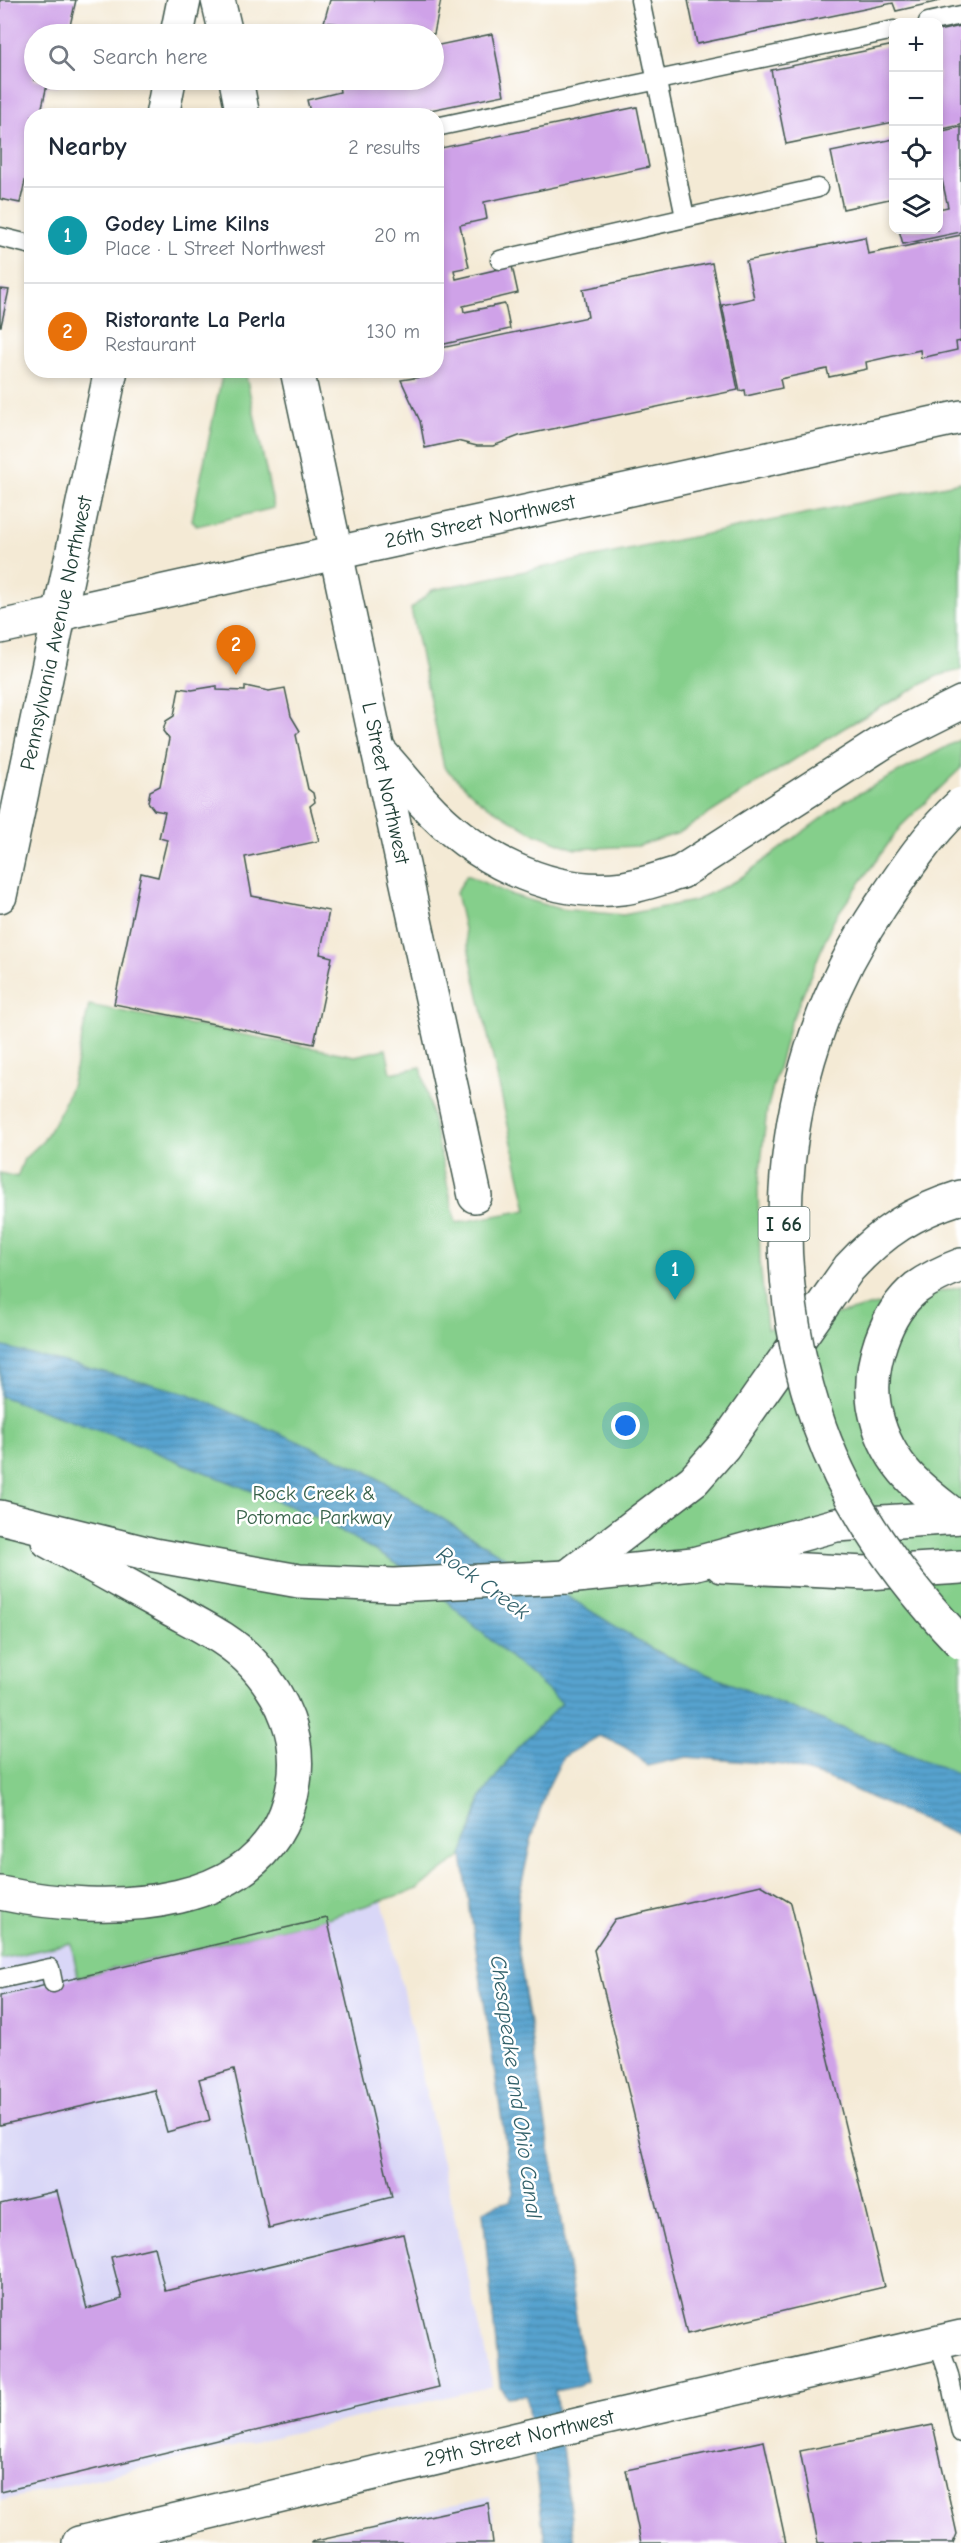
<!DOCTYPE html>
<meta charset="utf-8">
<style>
body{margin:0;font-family:"Comic Neue",sans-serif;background:#f2f2f3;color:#1f2937}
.controls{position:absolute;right:18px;top:18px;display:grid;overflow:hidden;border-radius:12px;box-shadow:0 3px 9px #0003}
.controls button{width:54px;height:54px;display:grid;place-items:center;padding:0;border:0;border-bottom:2px solid #e0e1e3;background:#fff;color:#1f2937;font:30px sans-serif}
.you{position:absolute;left:626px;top:1426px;width:21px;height:21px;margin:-15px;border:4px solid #fff;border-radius:50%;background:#1a73e8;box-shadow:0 0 0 9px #1a73e833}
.badge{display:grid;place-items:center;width:39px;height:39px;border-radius:50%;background:#1a73e8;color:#fff;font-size:20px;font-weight:700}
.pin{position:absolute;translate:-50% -50px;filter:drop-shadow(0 2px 3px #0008)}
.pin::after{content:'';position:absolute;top:32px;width:21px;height:18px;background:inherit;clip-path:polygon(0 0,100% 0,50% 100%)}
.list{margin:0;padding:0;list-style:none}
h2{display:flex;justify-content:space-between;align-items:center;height:78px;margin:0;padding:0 24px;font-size:26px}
h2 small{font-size:20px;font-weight:400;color:#747a83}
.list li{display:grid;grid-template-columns:39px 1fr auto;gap:18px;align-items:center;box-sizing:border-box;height:96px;padding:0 24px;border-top:2px solid #e0e1e3}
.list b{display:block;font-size:22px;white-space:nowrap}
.list p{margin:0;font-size:20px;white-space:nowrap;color:#747a83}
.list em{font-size:20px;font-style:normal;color:#747a83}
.icon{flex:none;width:33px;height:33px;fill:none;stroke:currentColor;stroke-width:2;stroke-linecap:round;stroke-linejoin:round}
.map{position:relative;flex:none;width:961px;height:2543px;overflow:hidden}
.search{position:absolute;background:#fff;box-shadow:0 3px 9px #0003;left:24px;top:24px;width:420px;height:66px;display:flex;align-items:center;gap:15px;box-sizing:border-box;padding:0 21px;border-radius:33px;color:#747a83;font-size:22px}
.panel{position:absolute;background:#fff;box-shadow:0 3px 9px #0003;left:24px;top:108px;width:420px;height:270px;border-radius:24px}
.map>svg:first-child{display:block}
</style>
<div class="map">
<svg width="961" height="2543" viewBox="0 0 961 2543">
<defs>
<pattern id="water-rules" width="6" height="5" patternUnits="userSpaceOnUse" patternTransform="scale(1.5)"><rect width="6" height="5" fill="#56a3cf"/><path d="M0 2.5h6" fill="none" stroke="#4786a9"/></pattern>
</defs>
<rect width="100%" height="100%" fill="#fff"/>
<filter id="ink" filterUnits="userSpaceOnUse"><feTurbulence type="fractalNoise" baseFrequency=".0167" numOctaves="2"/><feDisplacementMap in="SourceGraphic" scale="12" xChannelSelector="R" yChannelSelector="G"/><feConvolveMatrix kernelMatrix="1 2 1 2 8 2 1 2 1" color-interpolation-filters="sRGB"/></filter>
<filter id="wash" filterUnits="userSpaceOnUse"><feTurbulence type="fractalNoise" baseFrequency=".008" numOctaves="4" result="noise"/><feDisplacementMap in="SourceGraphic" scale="24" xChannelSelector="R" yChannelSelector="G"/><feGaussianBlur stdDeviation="1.35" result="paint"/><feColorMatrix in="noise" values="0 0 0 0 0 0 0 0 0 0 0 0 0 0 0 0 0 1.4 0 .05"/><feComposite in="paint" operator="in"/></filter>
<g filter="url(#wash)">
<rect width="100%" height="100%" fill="#f4ead5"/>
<g fill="#d9d7f7">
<path d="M382 1900 493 2386 0 2501V1959L72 1943 79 1977Z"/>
<path d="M490 2497 495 2543H289Z"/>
</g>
<g fill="#85cf8b" stroke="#528660" stroke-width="1.5">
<path d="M223 371H245L274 508 197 526 192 520Z"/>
<path d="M961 482V670L937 676 844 728 679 833 638 846 575 849 529 831 480 801 444 767 411 609 432 590Z"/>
<path d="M961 739V768L901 826 834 919 789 1027 767 1110 758 1189 760 1263 767 1329 961 1287V1775L706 1674 652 1649 482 1796 462 1856 418 1889 327 1918 78 1977 71 1943 0 1959V1173L17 1177 24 1159 43 1141 61 1111 72 1083 89 1005 355 1056 386 1049 391 1073 421 1067 456 1223 527 1210 456 893 467 875 509 894 560 909 623 915 694 901 736 881 845 801Z"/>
</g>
<path fill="url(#water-rules)" stroke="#3a7082" stroke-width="1.5" d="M0 1346 187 1393 366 1471 652 1649 706 1674 961 1775V1837L827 1778 785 1765 687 1757 647 1766C633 1750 619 1743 599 1736L563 1757 546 1791 531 1841 519 1896 517 1941 586 2381 579 2386 555 2391 574 2543H545L526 2395 507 2397 500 2386 483 2212 493 2206 510 2201 513 2193 462 1856 482 1796 516 1749 562 1703 419 1577 321 1519 125 1440 0 1396Z"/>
<g id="blocks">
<g fill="#cfa2e8">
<path d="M0 0H76L68 34H34V80H58L57 87 47 85 40 116H32V151L20 203 0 199Z"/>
<path d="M330 0H441L434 34H336L339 24 324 22Z"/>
<path d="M688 0H940V1L896 11 893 3 697 44Z"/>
<path d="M961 26V125L938 130V31Z"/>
<path d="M492 34 504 95 401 116H311L307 100 340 92 338 80H434V46Z"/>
<path d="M894 45V122L786 144 771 70Z"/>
<path d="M637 107 649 167 484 202 487 219 460 225 469 267 454 270 456 279 512 266 518 293 463 306 464 312 505 304 510 329 436 346V149Z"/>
<path d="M961 127V232L903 244 899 230H938V209L948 207 938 162V132Z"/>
<path d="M894 139V198L843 209 831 152Z"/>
<path d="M961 235V341L956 342 957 350 921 358 920 350 866 362 867 369 829 377 827 369 780 379 782 388 746 396 745 390 740 391 722 305 754 298 746 261 865 237 868 254Z"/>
<path d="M712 263 738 390 519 436 493 446H477L457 441 425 448 420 421 401 380 420 377V370H436V349L588 317 583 289Z"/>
<path d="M0 289 9 290 1 326H0Z"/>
<path d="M217 686V690L245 691V686L269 691 285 688 291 716 300 731 296 735 308 789 313 793 315 802 310 806 319 841 245 857 252 896 329 911 320 954 332 957 314 1044 114 1004 141 873 158 877 167 840 159 838 165 812 154 810 148 802 150 791 160 786 169 739 163 731 166 721 174 716 179 688 192 690Z"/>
<path d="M761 1885 791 1903 884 2287 687 2334 594 1950 615 1919Z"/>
<path d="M327 1918 392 2197 269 2228 234 2069 199 2079 210 2120 167 2132 155 2090 0 2125V1996Z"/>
<path d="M57 2191 87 2309 122 2299 111 2257 154 2247 165 2291 403 2234 439 2387 0 2492V2204Z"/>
<path d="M933 2425 957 2534 953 2543H818L800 2451Z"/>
<path d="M764 2441 786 2543H641L626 2470Z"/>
<path d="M488 2503 493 2543H311V2542Z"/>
</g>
</g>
</g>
<g filter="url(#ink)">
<use href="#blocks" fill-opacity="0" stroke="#3f574c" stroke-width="1.5"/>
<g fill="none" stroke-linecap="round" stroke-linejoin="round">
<defs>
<g id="service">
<path d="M640 0 685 217"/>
<path d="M928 22 961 15"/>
<path d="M436 127 894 30"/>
<path d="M0 237 32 245"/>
<path d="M500 260 818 188"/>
<path d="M0 1979 50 1968 53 1983"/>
<path d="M938 2343 949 2375 961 2433"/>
</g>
<g id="minor">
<path d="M336 553 961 417"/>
<path d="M0 627 60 614"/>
<path d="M378 750 475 1196"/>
<path d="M79 2543 602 2419 961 2337"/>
</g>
<g id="primary">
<path d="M218 0 226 34"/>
<path d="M177 34 184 0"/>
<path d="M236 80 243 116"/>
<path d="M162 116 169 80"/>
<path d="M297 370 378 750"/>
<path d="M60 614 336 553"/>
<path d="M0 896 111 370"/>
<path d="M0 1517 154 1555 220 1567 299 1581 394 1585 567 1577 693 1564 836 1525 961 1517"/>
<path d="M956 1517C939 1503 919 1489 904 1471 889 1453 878 1429 874 1405 868 1366 885 1313 916 1288 930 1278 945 1271 961 1265"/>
<path d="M722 1566 866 1573 961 1567"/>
<path d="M567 1577 694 1480 724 1446 849 1268C883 1231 913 1212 961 1197"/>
<path d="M0 1893C104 1915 274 1917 294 1782 301 1738 283 1697 254 1665 231 1639 197 1624 167 1607 127 1585 88 1563 48 1541"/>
</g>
<path id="motorway" d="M378 750C394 767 408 785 423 802 472 856 548 898 623 888 643 885 662 878 681 872L885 741 961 703"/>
</defs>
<use href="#service" stroke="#3f574c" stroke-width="21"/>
<use href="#minor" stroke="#3f574c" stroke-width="36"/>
<use href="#primary" stroke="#3f574c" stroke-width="36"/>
<use href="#motorway" stroke="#3f574c" stroke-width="36"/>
<use href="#service" stroke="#fff" stroke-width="18"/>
<use href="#minor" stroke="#fff" stroke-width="33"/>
<use href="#primary" stroke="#fff" stroke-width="33"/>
<use href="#motorway" stroke="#fff" stroke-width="33"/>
<defs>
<path id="motorway-bridge" d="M961 804C929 833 904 871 880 907 777 1061 759 1255 820 1428 849 1509 902 1581 961 1643"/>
</defs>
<use href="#motorway-bridge" stroke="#3f574c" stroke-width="36" stroke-linecap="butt"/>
<use href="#motorway-bridge" stroke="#fff" stroke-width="33"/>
</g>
</g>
<g text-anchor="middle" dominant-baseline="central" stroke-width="5" stroke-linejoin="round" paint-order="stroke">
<rect fill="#fff" stroke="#627771" stroke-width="1.5" x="758.5" y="1207" width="51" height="34" rx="4.5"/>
<g font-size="20" font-weight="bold" fill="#1f3d34">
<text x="784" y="1224">I 66</text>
</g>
<g font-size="21" fill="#1f3d34" stroke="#fff">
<text transform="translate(480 521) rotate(-12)">26th Street Northwest</text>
<text transform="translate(56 633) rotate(-78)">Pennsylvania Avenue Northwest</text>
<text transform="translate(386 783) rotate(78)">L Street Northwest</text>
<text transform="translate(519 2438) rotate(-13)">29th Street Northwest</text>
</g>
<g font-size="21" fill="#38624a" stroke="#fff">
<text x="314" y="1493">Rock Creek &amp;<tspan x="314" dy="24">Potomac Parkway</tspan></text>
</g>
<g font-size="22" font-style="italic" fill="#32616a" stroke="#fff">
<text transform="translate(483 1583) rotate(36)">Rock Creek</text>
<text transform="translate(516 2087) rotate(82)">Chesapeake and Ohio Canal</text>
</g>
</g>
</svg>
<div class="controls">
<button>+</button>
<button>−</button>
<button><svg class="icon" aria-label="locate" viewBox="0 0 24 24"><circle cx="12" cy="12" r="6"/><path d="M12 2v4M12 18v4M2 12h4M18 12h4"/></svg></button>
<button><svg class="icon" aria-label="layers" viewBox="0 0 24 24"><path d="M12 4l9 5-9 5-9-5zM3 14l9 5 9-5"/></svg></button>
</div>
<div class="you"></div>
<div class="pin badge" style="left:675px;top:1300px;background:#0f9aa8">1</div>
<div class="pin badge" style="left:236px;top:675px;background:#e8710a">2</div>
<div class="search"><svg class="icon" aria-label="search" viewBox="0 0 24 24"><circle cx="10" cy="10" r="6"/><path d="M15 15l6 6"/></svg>Search here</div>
<section class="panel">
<h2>Nearby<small>2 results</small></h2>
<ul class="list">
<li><span class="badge" style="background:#0f9aa8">1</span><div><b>Godey Lime Kilns</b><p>Place · L Street Northwest</p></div><em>20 m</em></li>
<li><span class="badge" style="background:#e8710a">2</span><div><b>Ristorante La Perla</b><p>Restaurant</p></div><em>130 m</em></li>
</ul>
</section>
</div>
